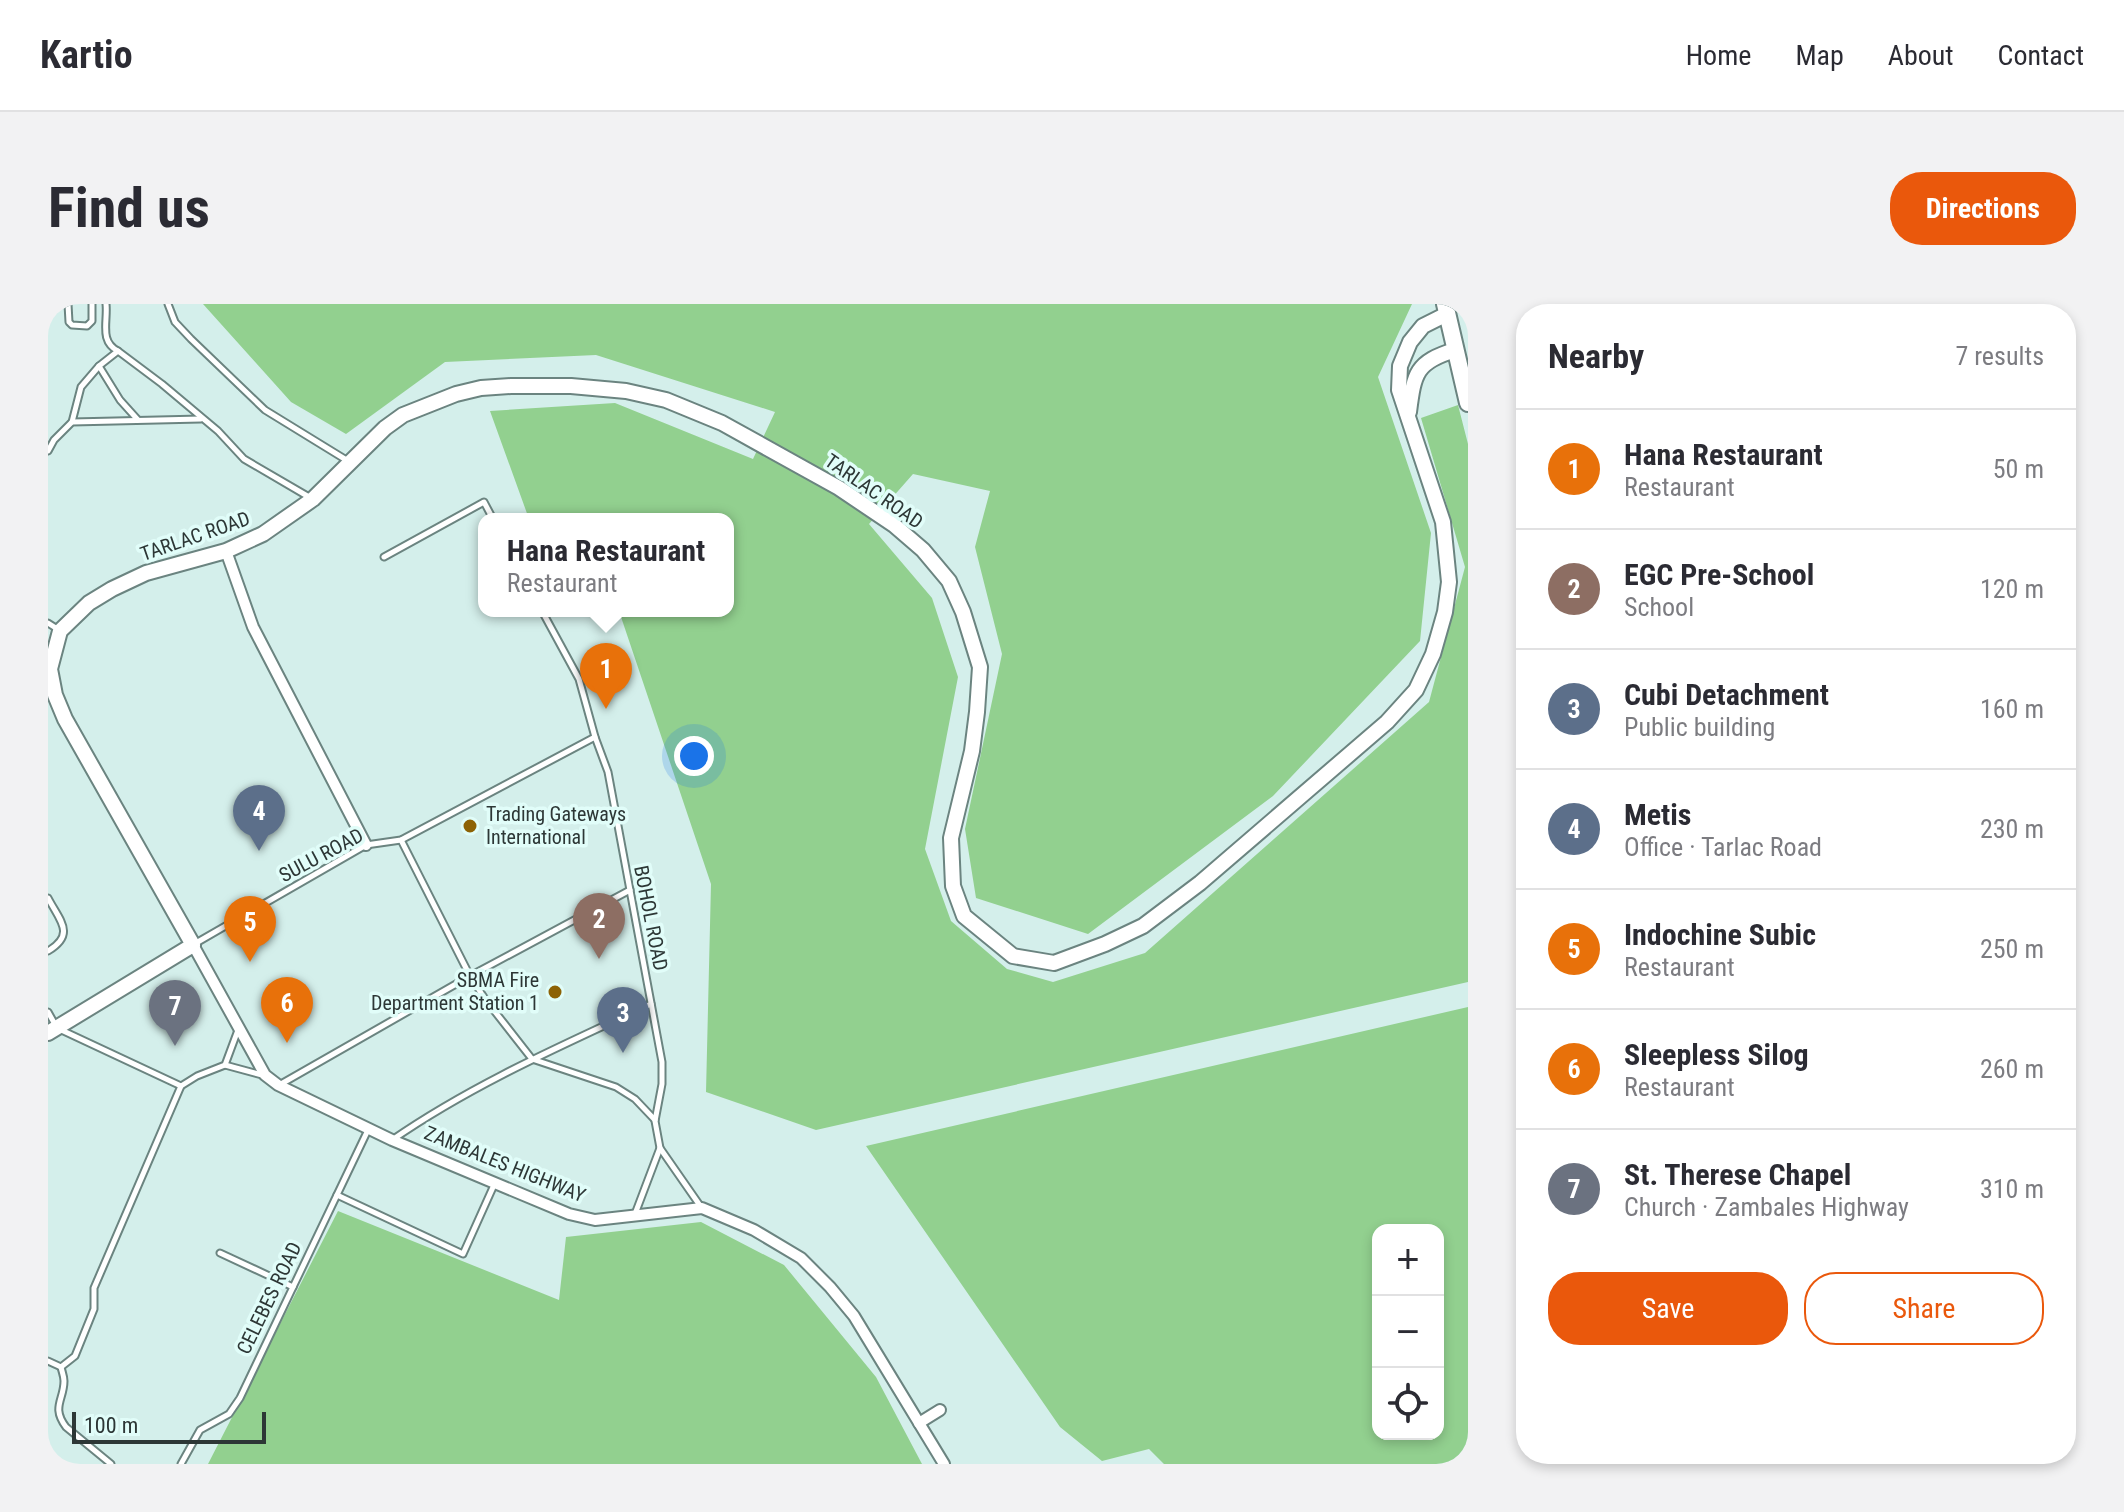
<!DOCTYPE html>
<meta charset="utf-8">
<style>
body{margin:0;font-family:"Roboto Condensed",sans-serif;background:#f2f2f3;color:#2b2b33}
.controls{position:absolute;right:24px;bottom:24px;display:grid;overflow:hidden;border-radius:16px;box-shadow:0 4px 12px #0003}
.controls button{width:72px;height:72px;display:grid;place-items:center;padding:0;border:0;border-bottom:2px solid #e1e1e2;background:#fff;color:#2b2b33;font:40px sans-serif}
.scale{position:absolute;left:24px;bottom:20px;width:194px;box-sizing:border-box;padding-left:8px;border:4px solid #2d3736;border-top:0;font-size:22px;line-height:28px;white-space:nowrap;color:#2d3736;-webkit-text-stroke:6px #e1fdf9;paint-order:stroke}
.you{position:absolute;left:646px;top:452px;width:28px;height:28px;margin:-20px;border:6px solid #fff;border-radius:50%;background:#1a73e8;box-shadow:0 0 0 12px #1a73e833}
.badge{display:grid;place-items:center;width:52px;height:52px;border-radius:50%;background:#ea580c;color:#fff;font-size:26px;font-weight:700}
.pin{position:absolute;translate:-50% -66px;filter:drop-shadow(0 2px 4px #0008)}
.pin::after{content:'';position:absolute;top:42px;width:28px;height:24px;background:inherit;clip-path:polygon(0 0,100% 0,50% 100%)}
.popup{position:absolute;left:430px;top:209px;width:256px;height:104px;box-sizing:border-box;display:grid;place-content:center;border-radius:16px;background:#fff;filter:drop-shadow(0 2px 6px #0005);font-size:26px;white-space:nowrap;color:#7c7c81}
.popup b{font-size:30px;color:#2b2b33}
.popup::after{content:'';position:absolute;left:50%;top:100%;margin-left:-16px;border:16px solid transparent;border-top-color:#fff}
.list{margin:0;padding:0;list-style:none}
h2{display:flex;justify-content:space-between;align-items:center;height:104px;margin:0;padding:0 32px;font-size:34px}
h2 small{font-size:26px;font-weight:400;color:#7c7c81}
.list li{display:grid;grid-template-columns:52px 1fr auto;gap:24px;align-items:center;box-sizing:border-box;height:120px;padding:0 32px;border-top:2px solid #e1e1e2}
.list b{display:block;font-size:30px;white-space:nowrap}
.list p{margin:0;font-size:26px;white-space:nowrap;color:#7c7c81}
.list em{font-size:26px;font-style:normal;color:#7c7c81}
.actions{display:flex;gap:16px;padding:24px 32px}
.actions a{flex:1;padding:18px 0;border:2px solid #ea580c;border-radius:32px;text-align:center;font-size:28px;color:#ea580c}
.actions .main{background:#ea580c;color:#fff}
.icon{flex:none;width:44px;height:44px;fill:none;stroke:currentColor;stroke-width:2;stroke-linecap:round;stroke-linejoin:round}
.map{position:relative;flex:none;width:1420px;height:1160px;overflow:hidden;border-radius:32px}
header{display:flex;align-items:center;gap:48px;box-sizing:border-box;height:112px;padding:0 40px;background:#fff;border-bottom:2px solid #e1e1e2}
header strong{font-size:38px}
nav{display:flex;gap:44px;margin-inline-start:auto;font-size:28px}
.intro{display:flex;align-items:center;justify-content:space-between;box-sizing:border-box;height:192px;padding:0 48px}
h1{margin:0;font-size:56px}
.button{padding:20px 36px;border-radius:32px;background:#ea580c;color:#fff;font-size:28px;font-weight:700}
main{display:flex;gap:48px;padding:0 48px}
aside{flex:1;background:#fff;border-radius:32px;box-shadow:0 4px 12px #0003}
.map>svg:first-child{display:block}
</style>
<header>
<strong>Kartio</strong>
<nav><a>Home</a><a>Map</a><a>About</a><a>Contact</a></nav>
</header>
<div class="intro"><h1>Find us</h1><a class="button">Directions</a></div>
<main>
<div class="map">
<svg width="1420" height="1160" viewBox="0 0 1420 1160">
<rect width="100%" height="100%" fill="#d4efeb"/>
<g fill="#92d08f" fill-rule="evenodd">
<path d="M155 0H1364L1330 73 1383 229 1372 337 1225 492 1040 630 928 594 917 525 954 350 927 243 942 187 865 170 821 220 884 294 910 373 877 545 903 617 959 665 1005 678 1097 649 1381 398 1417 263 1373 114 1410 101 1420 140V678L768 826 658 788 663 580 571 307H680V215H481L442 107 567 99 705 155 727 108 548 51 397 58 298 130 243 98Z"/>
<path d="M1420 703V1160H1116L1101 1145 1054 1157 1012 1123 818 842ZM1390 926V1130H1330V926Z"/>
<path d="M290 907 511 996 518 933 653 918 736 961 828 1073 874 1160H160Z"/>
</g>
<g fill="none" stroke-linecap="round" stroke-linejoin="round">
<defs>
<g id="service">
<path d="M20 0 21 18 24 21 39 22 44 17V0"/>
<path d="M58 0C60 18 51 37 70 47"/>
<path d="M120 0 127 18 143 35 217 106 300 157"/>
<path d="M51 62 72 96 90 116"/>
<path d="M24 118 33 83 51 62 70 47 114 80 170 127 196 155 261 193"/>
<path d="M0 147 6 136 24 118 153 115"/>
<path d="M336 253 436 198 445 215"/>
<path d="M494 307 531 375 547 433 560 468 614 758V780L607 817 612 844 587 910"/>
<path d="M0 319 11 326"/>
<path d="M353 536 422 672 437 695 484 755 568 783 587 795 607 816"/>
<path d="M0 594C12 617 28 630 0 647"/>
<path d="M148 639 318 541 353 536 547 433"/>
<path d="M0 708 9 724 133 782"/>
<path d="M177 761 214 771"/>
<path d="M233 780 422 672 582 586"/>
<path d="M344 836C425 780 515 741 603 700"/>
<path d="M612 844 653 903"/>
<path d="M289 891 415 950 446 881"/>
<path d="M172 949 245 983"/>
<path d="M0 1057 13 1063"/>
<path d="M13 1063 27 1052 46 1005V984L133 782 149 772 177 761 190 726"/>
<path d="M13 1063C14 1068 16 1072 16 1077 16 1096 3 1103 18 1123L63 1160"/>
<path d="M133 1160 152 1126 181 1110 192 1094 320 826"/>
</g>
<g id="minor">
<path d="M178 247 205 323 318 541"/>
<path d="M145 641 217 771 230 781 344 836 521 910 547 916 654 904 706 926 753 954 782 983 806 1012 896 1160"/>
<path d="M871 1119 892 1106"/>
</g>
<g id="secondary">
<path d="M1361 108C1366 69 1368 58 1407 46"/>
<path d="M0 729 145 641 17 415 7 391 2 365 12 327 41 299 64 285 98 269 178 247 215 230 265 195 337 124 355 111 408 90 433 84 463 82H523L578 87 618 96 674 119 791 184 846 221 875 246 901 277 915 308 932 363 929 408 924 447 903 534 905 582 916 612 965 652 1006 659 1057 640 1095 622 1152 579 1339 418 1368 386 1385 350 1397 308 1401 278 1395 218 1351 86 1352 62 1362 38 1375 22 1399 10"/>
</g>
<path id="primary" d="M1397 0 1420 99"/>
</defs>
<use href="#service" stroke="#6b8480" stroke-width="9"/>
<use href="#minor" stroke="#6b8480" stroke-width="14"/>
<use href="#secondary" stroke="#6b8480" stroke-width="18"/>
<use href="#primary" stroke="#6b8480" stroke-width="20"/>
<use href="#service" stroke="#fff" stroke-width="5"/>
<use href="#minor" stroke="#fff" stroke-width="10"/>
<use href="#secondary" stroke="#fff" stroke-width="14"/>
<use href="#primary" stroke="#fff" stroke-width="16"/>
</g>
<g fill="#8d6205" stroke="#e1fdf9" stroke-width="3">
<circle cx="422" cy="522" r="8"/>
<circle cx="507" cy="688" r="8"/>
</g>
<g text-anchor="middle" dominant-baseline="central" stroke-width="7" stroke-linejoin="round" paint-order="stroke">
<g font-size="20" fill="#2d3736" stroke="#e1fdf9">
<text transform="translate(826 187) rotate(35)">TARLAC ROAD</text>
<text transform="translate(147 232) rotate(-19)">TARLAC ROAD</text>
<text transform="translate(273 551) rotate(-28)">SULU ROAD</text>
<text transform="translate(603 614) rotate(79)">BOHOL ROAD</text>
<text transform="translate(457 860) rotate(22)">ZAMBALES HIGHWAY</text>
<text transform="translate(221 994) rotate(-64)">CELEBES ROAD</text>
</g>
<g font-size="20" fill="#2d3736" stroke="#e1fdf9" text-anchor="start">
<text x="438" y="510">Trading Gateways<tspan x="438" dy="23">International</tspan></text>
<text x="491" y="676" text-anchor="end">SBMA Fire<tspan x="491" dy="23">Department Station 1</tspan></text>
</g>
</g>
</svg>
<div class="controls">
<button>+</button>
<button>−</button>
<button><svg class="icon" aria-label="locate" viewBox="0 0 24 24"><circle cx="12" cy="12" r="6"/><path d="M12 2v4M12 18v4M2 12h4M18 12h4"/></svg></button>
</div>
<div class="scale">100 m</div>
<div class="you"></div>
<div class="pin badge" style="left:558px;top:405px;background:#e8710a">1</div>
<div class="popup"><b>Hana Restaurant</b>Restaurant</div>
<div class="pin badge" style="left:551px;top:655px;background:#8d6e63">2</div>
<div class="pin badge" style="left:575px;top:749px;background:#5c6f8a">3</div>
<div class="pin badge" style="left:211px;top:547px;background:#5c6f8a">4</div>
<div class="pin badge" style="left:202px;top:658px;background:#e8710a">5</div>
<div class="pin badge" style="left:239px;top:739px;background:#e8710a">6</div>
<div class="pin badge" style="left:127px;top:742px;background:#6b7280">7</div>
</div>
<aside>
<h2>Nearby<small>7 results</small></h2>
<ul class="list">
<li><span class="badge" style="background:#e8710a">1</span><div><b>Hana Restaurant</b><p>Restaurant</p></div><em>50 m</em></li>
<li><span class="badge" style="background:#8d6e63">2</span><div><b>EGC Pre-School</b><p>School</p></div><em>120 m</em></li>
<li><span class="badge" style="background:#5c6f8a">3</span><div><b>Cubi Detachment</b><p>Public building</p></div><em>160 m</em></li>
<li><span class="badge" style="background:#5c6f8a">4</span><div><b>Metis</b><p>Office · Tarlac Road</p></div><em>230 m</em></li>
<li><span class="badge" style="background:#e8710a">5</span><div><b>Indochine Subic</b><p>Restaurant</p></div><em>250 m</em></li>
<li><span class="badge" style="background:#e8710a">6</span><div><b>Sleepless Silog</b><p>Restaurant</p></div><em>260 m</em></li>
<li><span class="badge" style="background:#6b7280">7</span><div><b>St. Therese Chapel</b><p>Church · Zambales Highway</p></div><em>310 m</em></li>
</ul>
<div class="actions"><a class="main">Save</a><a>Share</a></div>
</aside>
</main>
